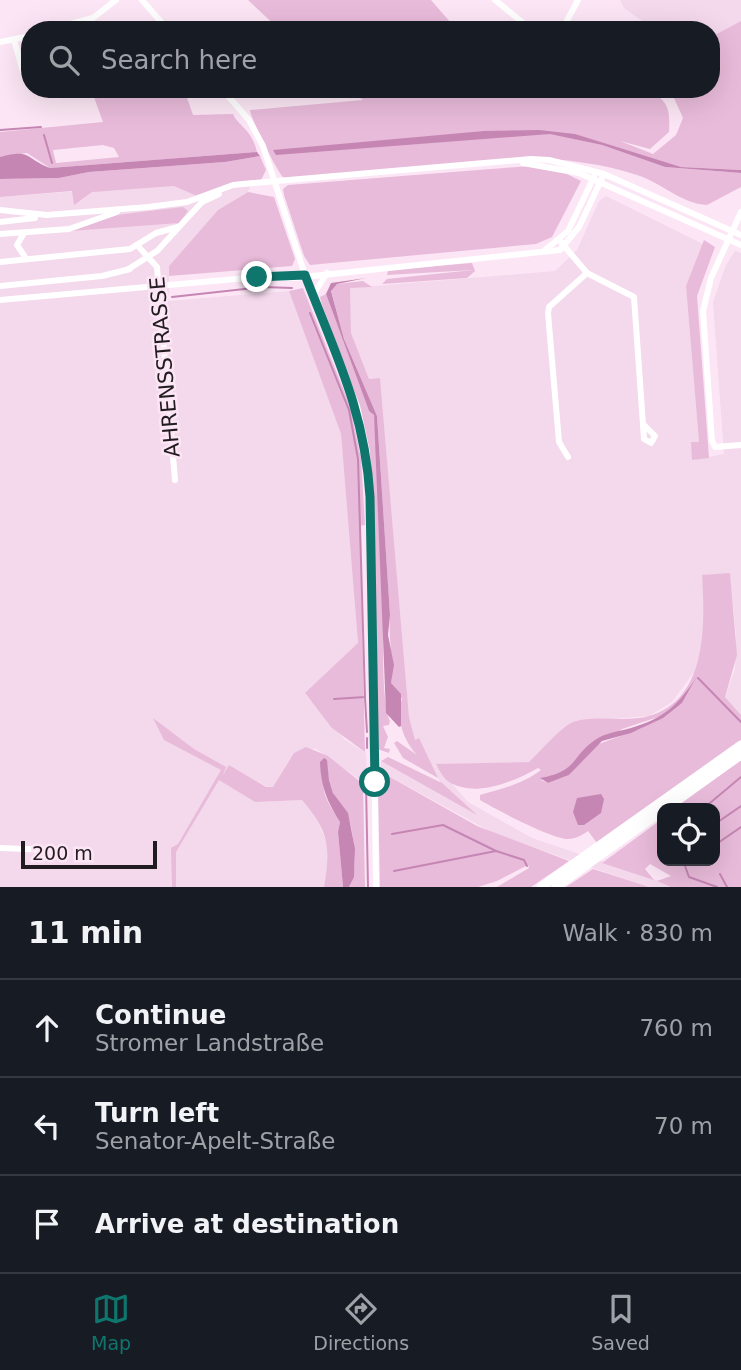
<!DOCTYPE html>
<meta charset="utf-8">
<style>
body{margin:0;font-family:"DejaVu Sans",sans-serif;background:#242831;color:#f1f3f6}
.controls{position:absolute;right:21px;bottom:21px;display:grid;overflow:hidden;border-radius:14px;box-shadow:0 7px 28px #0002}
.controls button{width:63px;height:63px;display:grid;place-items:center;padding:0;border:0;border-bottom:2px solid #363941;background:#171b24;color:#f1f3f6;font:35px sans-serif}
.scale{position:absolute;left:21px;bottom:18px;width:136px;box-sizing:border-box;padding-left:7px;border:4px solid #221b20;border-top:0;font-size:19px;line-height:24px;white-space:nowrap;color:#221b20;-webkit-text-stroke:5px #fce6f5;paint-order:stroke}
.stop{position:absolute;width:21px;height:21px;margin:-16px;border:5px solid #0f766e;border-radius:50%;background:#fff}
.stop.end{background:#0f766e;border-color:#fff;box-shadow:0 2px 7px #0008}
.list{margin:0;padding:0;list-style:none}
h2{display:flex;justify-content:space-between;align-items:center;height:91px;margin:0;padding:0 28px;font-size:30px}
h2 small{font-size:23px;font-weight:400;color:#9ea1a6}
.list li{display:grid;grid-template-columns:46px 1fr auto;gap:21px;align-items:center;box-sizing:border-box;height:98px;padding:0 28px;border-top:2px solid #363941}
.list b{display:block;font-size:26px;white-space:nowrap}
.list p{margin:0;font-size:23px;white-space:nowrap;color:#9ea1a6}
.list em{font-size:23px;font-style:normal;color:#9ea1a6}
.icon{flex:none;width:38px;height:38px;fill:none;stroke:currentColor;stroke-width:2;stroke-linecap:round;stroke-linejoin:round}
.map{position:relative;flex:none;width:741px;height:887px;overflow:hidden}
.search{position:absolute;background:#171b24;box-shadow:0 7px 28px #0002;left:21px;right:21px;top:21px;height:77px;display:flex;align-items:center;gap:18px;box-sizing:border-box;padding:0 24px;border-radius:28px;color:#9ea1a6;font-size:26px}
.sheet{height:385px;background:#171b24}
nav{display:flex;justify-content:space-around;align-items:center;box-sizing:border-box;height:98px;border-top:2px solid #363941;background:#171b24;font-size:19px;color:#9ea1a6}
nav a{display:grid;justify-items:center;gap:4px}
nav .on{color:#0f766e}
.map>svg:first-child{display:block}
</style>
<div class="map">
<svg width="741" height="887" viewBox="0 0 741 887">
<rect width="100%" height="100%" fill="#fce6f5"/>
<g fill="#f4d8eb">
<path d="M620 0H741V21L711 37V30H655L624 8Z"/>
<path d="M253 178 248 192 218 210 169 266V301L289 291 341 434 358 644 305 694 345 740 366 753 367 785 315 748 290 759 274 787H267L229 765 220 780 255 802 302 800 315 815 330 851 324 887H0V197Z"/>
<path d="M606 196 703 244 686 286 699 442 693 460 724 454 713 302 726 265 735 251 741 253V715L725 697 735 669 736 634 730 574 702 575 705 614 700 655 694 672 672 702 649 716 572 722 529 762 436 765 468 802 532 838 677 887H648L497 835 381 772V761L472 812 445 789 432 769 419 739 415 740 409 717 380 378 369 379 351 333 350 288 555 271 577 250 599 201Z"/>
</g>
<g fill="#e8bbda" fill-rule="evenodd">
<path d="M248 0H431L457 30H280Z"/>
<path d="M741 21V170L681 167 562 133V136L602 145 665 167 741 173V187L707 205C682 204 660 182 637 175 601 163 566 160 530 157L284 178C279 176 250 117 250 110L363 100 346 89H657L651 92C670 101 670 114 669 132L650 149 620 141 653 154 676 135 683 118 674 98 659 89H711V37Z"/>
<path d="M91 89H184L193 115 233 114C238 126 252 129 257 152L50 168 27 153 0 157V132L103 122ZM103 145 114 148 119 157 56 163 53 150Z"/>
<path d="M260 156 266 170 261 180 197 196 174 186 92 192 74 205 72 191 0 197V179L59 178 89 172 225 162Z"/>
<path d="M530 166 563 172 581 181 552 237 536 244 310 265 304 256 284 195 283 189 288 185Z"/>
<path d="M248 192 274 197 295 259 292 266 169 276V266L218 210Z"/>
<path d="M183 207 188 211 179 223 70 231 108 216Z"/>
<path d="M704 240 715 247 697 296 709 458 692 460 691 442H699L686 286Z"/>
<path d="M472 263 475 271 467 278 382 284 387 279 473 270 387 275 388 270Z"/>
<path d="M363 281 372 287 350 288 351 333 369 379 380 378 409 717 415 740 419 738 438 778 403 758 394 743 397 741 417 755C404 741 395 719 402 699L391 683C394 659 388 639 390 615L377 416 344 339 331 290 337 284Z"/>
<path d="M303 288 350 406 361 458 365 525 360 526 365 752 332 728 305 693 358 643 341 434 289 291Z"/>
<path d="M326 294 369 411 374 415C381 484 381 555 383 625 383 645 382 706 390 721L389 725 383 726 388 737 384 748 390 749 389 753 377 749 375 564 369 450 349 375 322 305 320 297Z"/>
<path d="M730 573 737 655 725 697 741 715V740L597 843 588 831C582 835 576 839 568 839 552 839 495 809 480 800V795C501 789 523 784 541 770L538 768C513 782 476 798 449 782 444 779 439 770 436 764L529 762C539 753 562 726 573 722 596 714 625 723 649 716 708 700 705 622 702 575ZM696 677 682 703 640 729 596 745 569 775 548 783 541 780 567 771 583 751 622 729 661 716 679 703Z"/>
<path d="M153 718 194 749 226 767 223 775 229 765 266 787H273L294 753 306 747 328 756 363 784 365 887H349C359 871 354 834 348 816 347 811 342 808 339 803 330 790 327 775 327 760 319 791 324 796 340 822L338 833 343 887H324C331 848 329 831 302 800L255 802 219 780 176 852V887H172L171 848 178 844 221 770 164 740Z"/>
<path d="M388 757 442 783 477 815 381 761Z"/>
<path d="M741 760V887H671L657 881 671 876 650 864 645 869 654 880 602 863 662 819V861H715V808H675Z"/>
<path d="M381 772 477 826 569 861 531 887H497L529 868 528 865 497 881 478 887H380L378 791 382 790Z"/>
<path d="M593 869 643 885 648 887H566Z"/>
</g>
<g fill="#c686b4">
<path d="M539 130 575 134 681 167 741 170V173L665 167 602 145 550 134 276 155 273 150 484 131Z"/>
<path d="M257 152 260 156 225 162 89 172 59 178 0 179V157C31 148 26 159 50 168Z"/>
<path d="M366 278 337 284 331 291 344 339 377 416 390 615 388 635 394 665 391 683 401 694V726L399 727 386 713 374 415 369 411 326 294 331 283Z"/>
<path d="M697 676 682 703 663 718 631 733 602 741 569 775 548 783 540 778C581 771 570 754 600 737 610 732 621 731 631 728 665 718 678 705 697 676Z"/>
<path d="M324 758 327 760 329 780 333 793 348 813 355 849 354 877 349 887H343L338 832 340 822C327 801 321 787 320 762Z"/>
<path d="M601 794 604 799 601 813 584 825H578L573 812 577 798Z"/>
</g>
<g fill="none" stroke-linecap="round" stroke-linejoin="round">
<g stroke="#c686b4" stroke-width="2">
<path d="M0 130 41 127"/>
<path d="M44 135 52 163"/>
<path d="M172 297 263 287 292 288"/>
<path d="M310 313 349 410 358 459 365 697 334 699"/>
<path d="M698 678 741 722"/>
<path d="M365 698 367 732"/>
<path d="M367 748V738"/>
<path d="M366 770V776"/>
<path d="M366 784 368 887"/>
<path d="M704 808 741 777"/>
<path d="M715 824 741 806"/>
<path d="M392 834 443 825 496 851"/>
<path d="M662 843 658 852 662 859"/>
<path d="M715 845 741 827"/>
<path d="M667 861H668"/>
<path d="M693 861 685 866 689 877 717 887"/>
<path d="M394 871 496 851 524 860 527 866"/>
<path d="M720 874 727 887"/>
</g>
<g stroke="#fff" stroke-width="6">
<path d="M142 0 168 30"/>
<path d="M495 0 532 30"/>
<path d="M48 30 93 18 116 0"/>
<path d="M562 30 578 0"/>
<path d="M14 40 24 75 29 73"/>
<path d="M0 42 30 36"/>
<path d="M222 89 249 120 263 146 305 275 357 406 367 452 373 619 376 887"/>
<path d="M523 163 579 173 741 245"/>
<path d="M0 210 47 215 148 207 187 202 233 185 253 183 531 159 549 160 604 174 741 235"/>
<path d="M741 212 711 278 703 311 712 441 715 447 741 445"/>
<path d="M0 222 35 218"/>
<path d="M24 233 17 245 25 257"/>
<path d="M0 234 69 229 117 212"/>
<path d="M560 241 587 273 634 297 644 439 651 443 655 436 645 426"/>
<path d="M137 245 157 267 175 480"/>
<path d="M545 250 568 231 594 177"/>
<path d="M0 262 130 249 156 233 178 227"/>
<path d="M127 270 157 251 202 202 219 194"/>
<path d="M272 275 303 274"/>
<path d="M257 277 294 278 560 250 579 227 604 174"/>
<path d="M0 286 102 276 130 269"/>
<path d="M313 295 327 273"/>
<path d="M0 300 258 277"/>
<path d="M568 457 559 442 548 313 549 307 587 273"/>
<path d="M0 848 51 850"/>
</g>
<g stroke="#fff" stroke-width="9">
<path d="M666 808 741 755"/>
<path d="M541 887 741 745"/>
<path d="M556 887 662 811"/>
</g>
</g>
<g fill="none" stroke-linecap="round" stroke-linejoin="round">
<path stroke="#0f766e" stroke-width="9" d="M257 277 305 275C335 353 365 411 370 497L375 782"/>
</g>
<g text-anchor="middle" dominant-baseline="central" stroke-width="5" stroke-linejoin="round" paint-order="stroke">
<g font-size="21" fill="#221b20" stroke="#fce6f5">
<text transform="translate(165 367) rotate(-95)">AHRENSSTRASSE</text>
</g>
</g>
</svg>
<div class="controls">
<button><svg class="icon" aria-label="locate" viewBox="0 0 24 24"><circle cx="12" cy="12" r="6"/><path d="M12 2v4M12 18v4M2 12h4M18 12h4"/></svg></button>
</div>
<div class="scale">200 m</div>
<div class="stop" style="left:375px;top:782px"></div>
<div class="stop end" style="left:257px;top:277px"></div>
<div class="search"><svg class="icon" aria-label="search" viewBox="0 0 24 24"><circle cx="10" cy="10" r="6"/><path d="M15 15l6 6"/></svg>Search here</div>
</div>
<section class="sheet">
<h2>11 min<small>Walk · 830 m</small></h2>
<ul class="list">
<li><svg class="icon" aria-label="ahead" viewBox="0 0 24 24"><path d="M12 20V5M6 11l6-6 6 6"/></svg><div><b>Continue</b><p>Stromer Landstraße</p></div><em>760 m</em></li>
<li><svg class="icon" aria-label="left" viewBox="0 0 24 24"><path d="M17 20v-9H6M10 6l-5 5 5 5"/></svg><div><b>Turn left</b><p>Senator-Apelt-Straße</p></div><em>70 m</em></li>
<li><svg class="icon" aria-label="arrive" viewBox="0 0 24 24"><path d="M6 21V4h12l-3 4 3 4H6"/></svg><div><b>Arrive at destination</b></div></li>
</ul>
</section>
<nav>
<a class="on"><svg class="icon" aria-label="map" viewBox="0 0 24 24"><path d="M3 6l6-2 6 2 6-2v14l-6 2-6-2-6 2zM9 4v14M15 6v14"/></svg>Map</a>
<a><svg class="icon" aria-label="directions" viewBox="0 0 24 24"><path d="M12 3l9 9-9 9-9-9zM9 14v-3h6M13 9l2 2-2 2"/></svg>Directions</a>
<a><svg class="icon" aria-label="saved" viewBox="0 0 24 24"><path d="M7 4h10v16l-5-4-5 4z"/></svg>Saved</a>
</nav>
